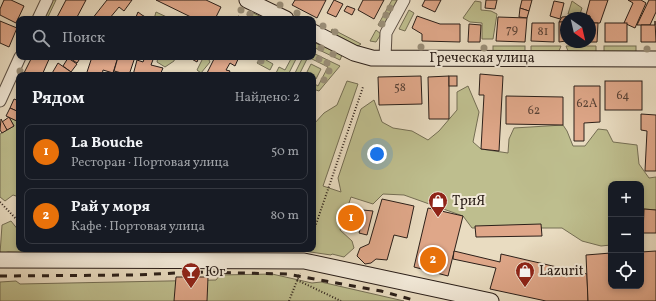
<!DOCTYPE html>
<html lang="ru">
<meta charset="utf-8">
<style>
body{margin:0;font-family:Vollkorn,serif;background:#242831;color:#f1f3f6}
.controls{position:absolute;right:12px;bottom:12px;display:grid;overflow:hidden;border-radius:8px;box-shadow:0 2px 6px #0003}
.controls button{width:36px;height:36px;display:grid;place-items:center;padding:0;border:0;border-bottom:1px solid #363941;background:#171b24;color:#f1f3f6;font:20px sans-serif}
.compass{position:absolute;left:560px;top:12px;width:36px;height:36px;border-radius:50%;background:#171b24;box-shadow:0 2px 6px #0003;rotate:146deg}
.you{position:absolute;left:377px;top:154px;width:14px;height:14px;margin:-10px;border:3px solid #fff;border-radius:50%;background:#1a73e8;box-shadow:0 0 0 6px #1a73e833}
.badge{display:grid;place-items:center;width:26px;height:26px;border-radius:50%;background:#c59692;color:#fff;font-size:13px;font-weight:700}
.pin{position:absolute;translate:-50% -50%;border:2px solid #fff;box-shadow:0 1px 4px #0006}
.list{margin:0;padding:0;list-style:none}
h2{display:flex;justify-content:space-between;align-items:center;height:52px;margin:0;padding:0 16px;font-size:17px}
h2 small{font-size:13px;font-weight:400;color:#9ea1a6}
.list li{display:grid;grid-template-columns:26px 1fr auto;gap:12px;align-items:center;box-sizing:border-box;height:56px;margin:0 8px 8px;padding:0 8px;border:1px solid #363941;border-radius:8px}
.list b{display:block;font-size:15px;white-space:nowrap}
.list p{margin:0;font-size:13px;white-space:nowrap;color:#9ea1a6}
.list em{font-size:13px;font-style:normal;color:#9ea1a6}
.icon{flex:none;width:22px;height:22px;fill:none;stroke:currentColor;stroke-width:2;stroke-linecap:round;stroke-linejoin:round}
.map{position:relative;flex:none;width:656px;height:301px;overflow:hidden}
.search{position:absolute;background:#171b24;box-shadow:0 2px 6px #0003;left:16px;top:16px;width:300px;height:44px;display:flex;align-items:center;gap:10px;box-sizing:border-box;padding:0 14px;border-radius:8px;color:#9ea1a6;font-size:15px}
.panel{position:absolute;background:#171b24;box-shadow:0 2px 6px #0003;left:16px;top:72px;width:300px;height:180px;border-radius:8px}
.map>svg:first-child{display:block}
</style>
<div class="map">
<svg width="656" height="301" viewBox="0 0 656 301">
<rect width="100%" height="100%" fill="#e9dcc1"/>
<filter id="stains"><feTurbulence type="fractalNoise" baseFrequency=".005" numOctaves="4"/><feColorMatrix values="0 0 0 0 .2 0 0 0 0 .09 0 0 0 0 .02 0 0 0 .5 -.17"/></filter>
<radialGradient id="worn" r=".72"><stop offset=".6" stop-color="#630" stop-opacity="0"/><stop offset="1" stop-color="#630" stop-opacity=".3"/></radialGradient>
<g fill="#bebe8e" stroke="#746e54">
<path d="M51 0H56L47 19H42Z"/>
<path d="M392 0H399L384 28 378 25Z"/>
<path d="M475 1 481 2V10L491 11 497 14 493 39H482V23L470 22 463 18Z"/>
<path d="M572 1 582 8 580 14H568Z"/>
<path d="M409 10 414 13 405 31 399 29Z"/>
<path d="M249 11 266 19H255L247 15Z"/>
<path d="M156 12 171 19H154Z"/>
<path d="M332 29 361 44 358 46 331 32Z"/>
<path d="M376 30 381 34 376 42 370 41Z"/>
<path d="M313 42 342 55 340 60 313 47Z"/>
<rect x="493" y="46" width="32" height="5"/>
<path d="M531 46H561L559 51H531Z"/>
<path d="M566 46H596V52L568 51Z"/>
<rect x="604" y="46" width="32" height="6"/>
<path d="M313 53 340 66 319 91 313 89V83L318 86 328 67 308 57 299 75H294L303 57H313Z"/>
<path d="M158 57H175L174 61 165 67 157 62Z"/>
<path d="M261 57H267L266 60 273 64 270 70 257 63Z"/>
<path d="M292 57H297L288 75 276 73 279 67 285 70Z"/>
<path d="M203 58H208L210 62 201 73 197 70Z"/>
<path d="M311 64 321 69 316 79 313 77V75L306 74Z"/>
<path d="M347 81 358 84 323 186 341 192 338 178 361 109 374 100 382 122 393 128 412 131 428 140 439 131 457 110V92L468 86 479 112 473 142 481 149 508 153 509 139 514 128 563 125 567 131 573 146H585L598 129 607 130 613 142 637 145 639 164 649 178 656 177V210L644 209 641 207V184H611V245L601 246 582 241 562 228H472L463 216 404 195 383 194 373 204 351 197 340 230 352 241 354 248 344 257 332 254 331 255 290 249H313V125L324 113 337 105Z"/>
<path d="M9 117 19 122V197L13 195 5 201 0 197V134L14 126Z"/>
<path d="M11 221 19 231V249H35V253L8 252 0 254 2 225Z"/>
<path d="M162 249H252L165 252Z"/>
<path d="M272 274 312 283 321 282 404 301H0V282L16 281 20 284 216 280 220 275Z"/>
</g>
<g fill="#dfa789" stroke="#2b1f19">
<path d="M4 0H11L24 6 16 23 0 15V9Z"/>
<path d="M66 0H86L76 19H56Z"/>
<path d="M107 0H132L124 11 119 7 109 19H92Z"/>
<path d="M156 0H206L221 7 215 19H195Z"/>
<path d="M295 0H326L317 18 292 5Z"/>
<path d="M334 0 343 4 336 17 327 13Z"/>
<path d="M363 0H384L374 19 358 10Z"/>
<path d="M425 0H441L435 12 422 6Z"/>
<path d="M486 0H497L495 9 485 8Z"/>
<path d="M522 0H532L529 11 520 8Z"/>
<path d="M590 0H608L600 23H590V16L586 15Z"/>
<path d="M628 0H641L646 3 635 28 624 23 633 3Z"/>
<path d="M649 0H656V12L650 25H637Z"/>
<path d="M554 1 564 3 560 19 550 16Z"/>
<path d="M347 6 355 9 352 15 344 11Z"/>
<path d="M520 8 529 11 527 18 519 17Z"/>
<path d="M138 12 142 15 149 19H132L136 17Z"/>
<path d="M586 15 590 16 589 18H566V22H559L562 17Z"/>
<path d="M238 16 242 18 245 19H236Z"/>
<path d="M417 16 440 24H460V42L422 41V34L412 28Z"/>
<path d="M498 17 527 18 525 42 496 41Z"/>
<path d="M0 21 17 28 9 47 0 43Z"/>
<path d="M655 21 656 42H641V25H655Z"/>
<path d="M559 22H566V41L559 42Z"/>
<path d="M532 23H554V42L531 41Z"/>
<path d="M590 23H598L597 42H590Z"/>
<rect x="605" y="23" width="22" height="19"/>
<path d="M469 24 481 25 480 42H468Z"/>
<path d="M32 57H50L42 75H23Z"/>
<path d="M68 57H81L77 63Z"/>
<path d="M92 57H118L113 73 103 70 102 75H86Z"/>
<path d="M118 57H135L129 75 114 71Z"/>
<path d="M145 57H154L151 65 163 68 160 75H133L137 60 143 62Z"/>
<path d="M188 57H199L197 62Z"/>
<path d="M215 57H239L235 66 230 63 226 70 230 71 228 75H206Z"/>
<path d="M68 58 77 64 71 72 63 66Z"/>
<path d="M58 63 71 72 69 75H51Z"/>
<path d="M480 74 503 76 499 151 481 149 484 95H479Z"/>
<path d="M421 76 422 104 379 105 378 77Z"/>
<path d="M449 76V119H429L428 77Z"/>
<rect x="449" y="76" width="8" height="10"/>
<rect x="605" y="81" width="37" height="29"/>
<path d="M574 86H600V122L584 123V141H574Z"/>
<path d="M506 96 563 97V125L506 124Z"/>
<path d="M14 99 19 101V112L10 108Z"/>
<path d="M10 108 19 112V122L6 116Z"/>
<path d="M641 114 656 115V171H645L647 131 641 130Z"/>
<path d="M9 117 14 126 7 130 2 122Z"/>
<path d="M1 119 7 130 2 133 0 130Z"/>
<path d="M382 199 414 206 407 238 394 235 387 260 376 259 371 263 365 264 357 256 360 248 369 244Z"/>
<path d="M356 206 360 207 363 210 373 211 367 235 359 233 362 223 355 228H345L347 220 344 218 346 210Z"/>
<path d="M428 208 463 216 448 276 414 267Z"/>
<path d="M644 209 656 210V233H643Z"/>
<path d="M541 224 542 236 476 237 475 226Z"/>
<path d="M454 251 500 262 501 254 587 274 588 301H546L490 289 496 268 453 259Z"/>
<path d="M656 251V301H588L586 255 611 253V286H641V252Z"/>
<path d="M176 277H208L207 301H174Z"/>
</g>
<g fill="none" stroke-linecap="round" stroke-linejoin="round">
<defs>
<g id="street">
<path d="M38 19 47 0"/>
<path d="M385 58 386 33 404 0"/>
<path d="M0 101 20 57"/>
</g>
<g id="secondary">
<path d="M247 0 286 19"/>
<path d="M313 32 354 53 372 58 656 59"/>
<path d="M0 260 304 261 491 301"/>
</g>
</defs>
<use href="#street" stroke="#5a4e43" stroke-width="13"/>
<use href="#secondary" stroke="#2b1f19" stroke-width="17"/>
<g stroke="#2b1f19" stroke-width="2" stroke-dasharray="1 2" stroke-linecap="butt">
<path d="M0 202 19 222"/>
<path d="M313 233 363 87"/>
<path d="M297 280 341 301"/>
<path d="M289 301 300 273"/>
</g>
<use href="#street" stroke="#f1e8d7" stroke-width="11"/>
<use href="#secondary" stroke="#f1e8d7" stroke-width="15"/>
<path stroke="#2b1f19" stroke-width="3" stroke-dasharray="7 7" stroke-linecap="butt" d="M0 276 135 275 196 272 287 274 381 291 417 301"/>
</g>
<g fill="#998e78">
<circle cx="280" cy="5" r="3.5"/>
<circle cx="390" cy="8" r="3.5"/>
<circle cx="241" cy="10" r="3.5"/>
<circle cx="297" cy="13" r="3.5"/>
<circle cx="250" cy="14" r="3.5"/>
<circle cx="386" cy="15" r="3.5"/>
<circle cx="382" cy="24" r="3.5"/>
<circle cx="323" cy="26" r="3.5"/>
<circle cx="335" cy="32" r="3.5"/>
<circle cx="421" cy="47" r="3.5"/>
<circle cx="321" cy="48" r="3.5"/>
<circle cx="484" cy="48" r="3.5"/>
<circle cx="647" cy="49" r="3.5"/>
<circle cx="333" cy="54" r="3.5"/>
<circle cx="319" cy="59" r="3.5"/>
<circle cx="261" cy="61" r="3.5"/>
<circle cx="327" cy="63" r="3.5"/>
<circle cx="20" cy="71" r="3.5"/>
<circle cx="329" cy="71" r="3.5"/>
<circle cx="324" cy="80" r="3.5"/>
</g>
<defs>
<symbol id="shop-pin" viewBox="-11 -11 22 30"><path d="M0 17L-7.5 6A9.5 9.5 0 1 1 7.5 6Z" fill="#8f2418" stroke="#f1e8d7"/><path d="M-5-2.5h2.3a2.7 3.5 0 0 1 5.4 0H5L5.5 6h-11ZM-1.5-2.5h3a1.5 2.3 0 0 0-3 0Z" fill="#fff"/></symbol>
<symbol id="bar-pin" viewBox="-11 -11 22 30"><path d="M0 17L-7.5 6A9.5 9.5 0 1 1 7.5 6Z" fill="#8f2418" stroke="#f1e8d7"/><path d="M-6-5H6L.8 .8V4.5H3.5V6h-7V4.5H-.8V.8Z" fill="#fff"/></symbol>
</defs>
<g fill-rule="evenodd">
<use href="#shop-pin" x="427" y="190" width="22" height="30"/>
<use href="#shop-pin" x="514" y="260" width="22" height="30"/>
<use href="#bar-pin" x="180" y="261" width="22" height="30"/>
</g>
<g text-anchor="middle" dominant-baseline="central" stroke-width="4" stroke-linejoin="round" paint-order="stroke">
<g font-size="12" fill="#584135">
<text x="512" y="30">79</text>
<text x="543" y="32">81</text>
<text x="400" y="88">58</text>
<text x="623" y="96">64</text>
<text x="587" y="104">62А</text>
<text x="534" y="111">62</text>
</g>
<g font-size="14" fill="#2b1f19" stroke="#f1e8d7">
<text x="482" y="58">Греческая улица</text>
</g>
<g font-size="14" fill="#2b1f19" stroke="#f1e8d7" text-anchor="start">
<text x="452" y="201">ТриЯ</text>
<text x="539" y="271">Lazurit</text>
<text x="205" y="272">Юг</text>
</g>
</g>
<rect width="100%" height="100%" filter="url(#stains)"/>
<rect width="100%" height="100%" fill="url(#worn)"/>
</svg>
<div class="controls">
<button>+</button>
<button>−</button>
<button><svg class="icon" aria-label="locate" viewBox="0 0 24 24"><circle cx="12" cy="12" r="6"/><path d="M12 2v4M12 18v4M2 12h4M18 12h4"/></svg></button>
</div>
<svg class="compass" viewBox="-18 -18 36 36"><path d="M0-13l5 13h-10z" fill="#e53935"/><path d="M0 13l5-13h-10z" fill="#9ea1a6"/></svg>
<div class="you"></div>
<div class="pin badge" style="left:351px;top:218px;background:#e8710a">1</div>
<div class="pin badge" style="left:433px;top:260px;background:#e8710a">2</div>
<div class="search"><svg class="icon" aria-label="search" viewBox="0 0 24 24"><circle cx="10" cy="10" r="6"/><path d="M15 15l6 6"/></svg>Поиск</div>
<section class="panel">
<h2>Рядом<small>Найдено: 2</small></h2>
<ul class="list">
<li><span class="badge" style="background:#e8710a">1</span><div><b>La Bouche</b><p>Ресторан · Портовая улица</p></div><em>50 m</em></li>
<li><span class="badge" style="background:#e8710a">2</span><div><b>Рай у моря</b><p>Кафе · Портовая улица</p></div><em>80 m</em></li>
</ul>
</section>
</div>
